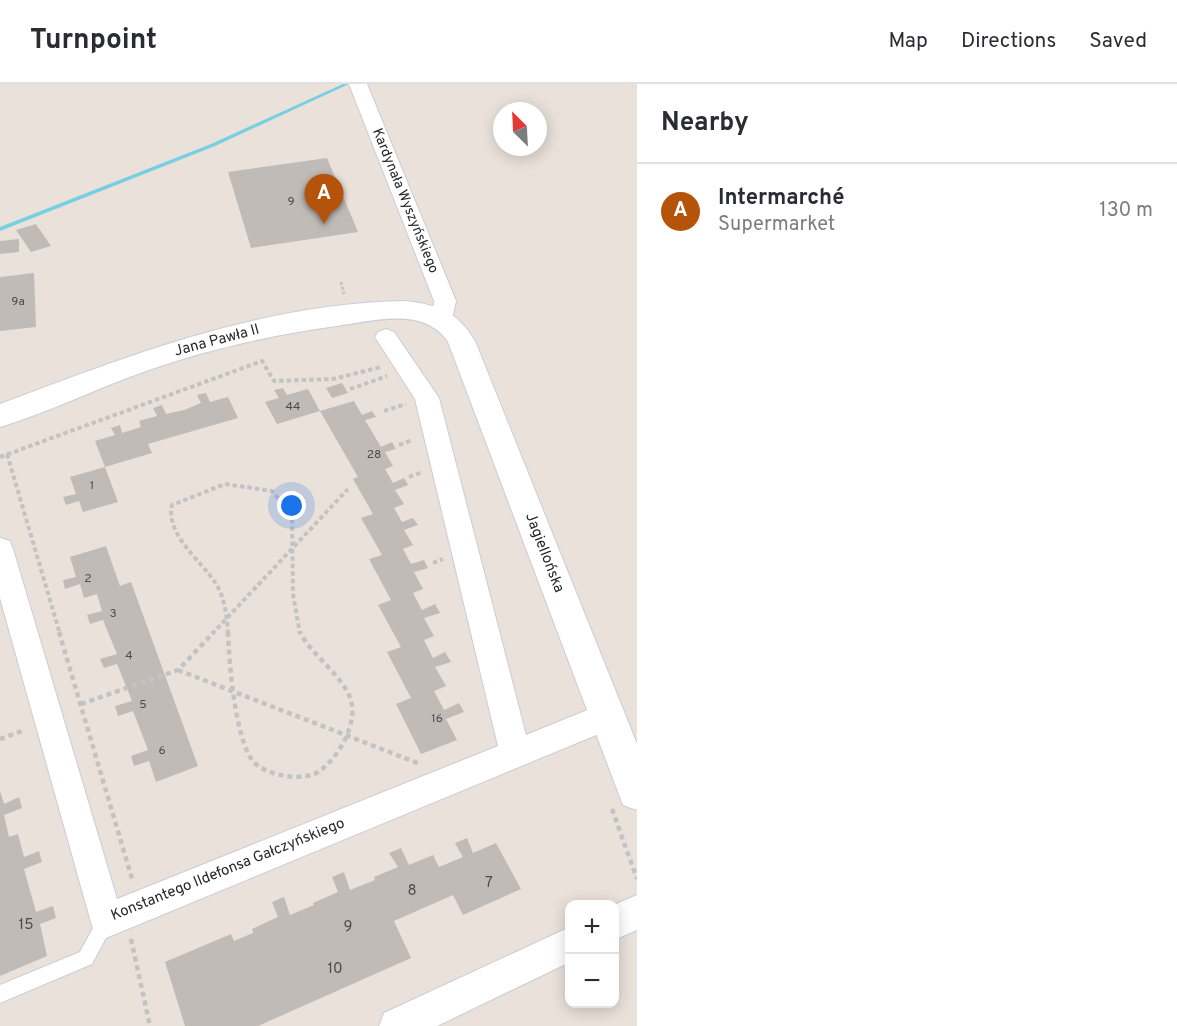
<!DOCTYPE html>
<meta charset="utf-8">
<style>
body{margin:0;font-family:Overpass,sans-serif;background:#f7f7f7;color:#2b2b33}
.controls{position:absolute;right:18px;bottom:18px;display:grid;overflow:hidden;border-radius:12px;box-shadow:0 3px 15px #0003}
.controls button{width:54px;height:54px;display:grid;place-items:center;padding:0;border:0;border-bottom:2px solid #e1e1e2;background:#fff;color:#2b2b33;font:30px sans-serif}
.compass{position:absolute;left:493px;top:18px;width:54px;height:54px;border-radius:50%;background:#fff;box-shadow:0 3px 15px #0003;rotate:336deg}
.you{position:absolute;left:292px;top:422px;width:21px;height:21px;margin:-15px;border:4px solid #fff;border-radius:50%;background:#1a73e8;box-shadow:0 0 0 9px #1a73e833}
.badge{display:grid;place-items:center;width:39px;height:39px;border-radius:50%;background:#b45309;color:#fff;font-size:20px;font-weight:700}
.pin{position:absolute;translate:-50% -50px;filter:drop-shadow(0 2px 3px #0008)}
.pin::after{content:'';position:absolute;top:32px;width:21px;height:18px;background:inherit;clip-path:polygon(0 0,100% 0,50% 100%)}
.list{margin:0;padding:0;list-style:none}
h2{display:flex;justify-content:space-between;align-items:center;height:78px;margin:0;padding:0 24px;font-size:26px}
h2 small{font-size:20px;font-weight:400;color:#7c7c81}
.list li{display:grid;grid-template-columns:39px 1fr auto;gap:18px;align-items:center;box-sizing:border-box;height:96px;padding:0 24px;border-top:2px solid #e1e1e2}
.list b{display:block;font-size:22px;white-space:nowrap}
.list p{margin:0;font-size:20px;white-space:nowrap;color:#7c7c81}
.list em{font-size:20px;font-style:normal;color:#7c7c81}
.map{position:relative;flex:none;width:637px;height:942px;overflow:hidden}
header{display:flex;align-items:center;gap:36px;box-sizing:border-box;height:84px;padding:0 30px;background:#fff;border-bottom:2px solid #e1e1e2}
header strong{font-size:28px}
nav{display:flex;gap:33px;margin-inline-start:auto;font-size:21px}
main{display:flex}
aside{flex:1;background:#fff}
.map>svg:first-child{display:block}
</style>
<header>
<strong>Turnpoint</strong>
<nav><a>Map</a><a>Directions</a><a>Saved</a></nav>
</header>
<main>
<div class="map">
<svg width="637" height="942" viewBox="0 0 637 942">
<rect width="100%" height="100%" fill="#e9e1da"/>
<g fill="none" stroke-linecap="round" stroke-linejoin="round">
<path fill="#76d0e2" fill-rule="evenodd" d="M343 0H349L215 62 0 147V143L211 60Z"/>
</g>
<g fill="#c1bbb7">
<path d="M327 74 358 148 251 164 228 88Z"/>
<path d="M36 140 51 162 31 168 16 146Z"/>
<path d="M19 155V168L0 170V157Z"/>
<path d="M34 189 36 243 0 247V193Z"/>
<path d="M342 299 348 309 332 314 326 304Z"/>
<path d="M283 304 287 311 308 305 320 327 277 340 265 318 279 314 274 306Z"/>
<path d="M206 309 210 318 228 313 238 334 148 360 152 369 105 383 95 357 115 351 111 344 120 341 122 349 141 343 139 337 157 332 153 324 162 321 166 330 184 326 201 319 197 311Z"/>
<path d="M354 317 362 331 372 327 376 333 365 336 381 363 392 358 396 365 385 368 393 382 385 385 393 399 404 394 408 401 395 406 404 420 394 424 402 438 413 434 418 441 404 446 413 461 403 465 411 480 424 476 428 484 414 488 423 505 413 509 422 526 435 520 440 529 424 534 434 552 424 556 433 574 445 568 451 578 435 583 446 602 434 607 444 626 459 619 464 628 446 635 457 656 421 670 396 620 411 614 387 568 401 563 378 521 391 516 369 475 382 471 361 434 373 430 353 395 358 393 320 327Z"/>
<path d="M105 383 118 418 83 428 79 417 66 421 63 413 76 410 70 393Z"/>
<path d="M106 462 120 502 131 498 198 682 156 698 149 677 134 682 131 672 148 666 133 627 118 632 115 622 132 617 117 580 104 584 100 575 117 570 103 536 90 540 87 531 102 527 97 510 84 514 80 500 65 505 63 496 76 493 70 473Z"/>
<path d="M0 707 4 720 19 713 22 724 4 731 9 753 18 750 24 773 39 767 42 778 24 785 36 828 53 822 56 834 40 840 47 872 0 892Z"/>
<path d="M467 754 473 769 496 759 521 805 463 831 453 811 394 837 411 874 258 942H185L165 878 231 850 234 857 253 849 252 845 278 833 272 818 284 813 290 831 314 821 313 819 338 808 332 793 344 788 350 806 375 796 374 793 398 783 389 769 401 764 409 781 433 771 439 783 463 773 455 759Z"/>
</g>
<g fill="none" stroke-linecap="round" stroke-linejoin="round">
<defs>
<path id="lane" d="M106 828 112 831 115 837 92 880 0 919V901L80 868 100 831Z"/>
<g id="street">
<path d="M349 0H367L456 217 451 240 443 242 435 240 432 235 434 217Z"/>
<path d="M386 245 394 248 439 314 526 651 607 618 618 622 622 632 618 642 106 854 94 849 0 514V454L10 457 13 465 117 815 498 662 415 315 375 253 378 248Z"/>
<path d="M637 811V846L614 856V821Z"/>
<path d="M570 843V878L437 942H379L384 929Z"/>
</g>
<path id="secondary" d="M405 217C439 221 457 227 475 257L637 660V726L623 721 618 708 448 258C424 222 373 237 337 242 272 251 208 265 146 287 97 304 50 328 0 343V320C130 271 264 219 405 217Z"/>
</defs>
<use href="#lane" stroke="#c9cdd8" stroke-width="2"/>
<use href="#street" stroke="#c9cdd8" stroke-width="2"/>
<use href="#secondary" stroke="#c9cdd8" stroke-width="2"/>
<path stroke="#c3c3c3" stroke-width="3" stroke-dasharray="3 2" stroke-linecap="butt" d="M341 198 344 210"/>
<g stroke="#c3c3c3" stroke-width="4" stroke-dasharray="4.5 3" stroke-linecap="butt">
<path d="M350 305 387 292"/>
<path d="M384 327 406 320"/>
<path d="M399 361 413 356"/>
<path d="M7 370 60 550"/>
<path d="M0 373 262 277 274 297 333 295 381 283"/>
<path d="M409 393 423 388"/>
<path d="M433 479 443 475"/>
<path d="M212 550 348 405"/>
<path d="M228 550C227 533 225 514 216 500 202 477 165 451 172 421L225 400 272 407 292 431 293 510 300 550"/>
</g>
<g stroke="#c3c3c3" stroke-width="4.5" stroke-dasharray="5 4" stroke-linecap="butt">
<path d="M59 548 133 798"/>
<path d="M228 548C229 578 235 655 253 677 265 692 306 699 321 686 338 673 355 644 352 622 349 595 311 572 300 548"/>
<path d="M178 586 420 680"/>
<path d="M81 620 178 586 214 548"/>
<path d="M0 655 25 646"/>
<path d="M612 725 637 795"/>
<path d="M131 855 150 942"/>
</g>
<use href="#lane" fill="#fff" fill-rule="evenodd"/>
<use href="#street" fill="#fff" fill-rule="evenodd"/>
<use href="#secondary" fill="#fff" fill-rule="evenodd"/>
</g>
<g text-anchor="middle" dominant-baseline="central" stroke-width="4.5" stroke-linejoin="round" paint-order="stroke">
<g font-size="12" fill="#4e4c4b">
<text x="291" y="118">9</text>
<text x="18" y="218">9a</text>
<text x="293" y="323">44</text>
<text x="374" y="371">28</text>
<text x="92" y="402">1</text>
<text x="88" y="495">2</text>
<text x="113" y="530">3</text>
<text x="129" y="572">4</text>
<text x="143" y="621">5</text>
<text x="437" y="635">16</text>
<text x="162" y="667">6</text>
</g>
<g font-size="14" fill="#272727" stroke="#fff">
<text transform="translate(405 117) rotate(68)">Kardynała Wyszyńskiego</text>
</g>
<g font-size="15" fill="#272727" stroke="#fff">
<text transform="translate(217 257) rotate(-15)">Jana Pawła II</text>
<text transform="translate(544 469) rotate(69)">Jagiellońska</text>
<text transform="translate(228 786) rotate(-22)">Konstantego Ildefonsa Gałczyńskiego</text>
</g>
<g font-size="15" fill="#4e4c4b">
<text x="489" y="799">7</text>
<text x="412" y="807">8</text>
<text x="26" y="841">15</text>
<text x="348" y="843">9</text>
<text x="335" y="885">10</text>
</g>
</g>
</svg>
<div class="controls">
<button>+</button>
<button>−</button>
</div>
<svg class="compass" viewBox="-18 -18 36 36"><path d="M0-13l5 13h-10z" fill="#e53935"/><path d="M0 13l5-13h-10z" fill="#7c7c81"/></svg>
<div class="you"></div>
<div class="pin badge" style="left:324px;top:140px">A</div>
</div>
<aside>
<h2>Nearby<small></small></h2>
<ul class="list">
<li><span class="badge">A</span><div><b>Intermarché</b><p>Supermarket</p></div><em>130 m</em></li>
</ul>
</aside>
</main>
